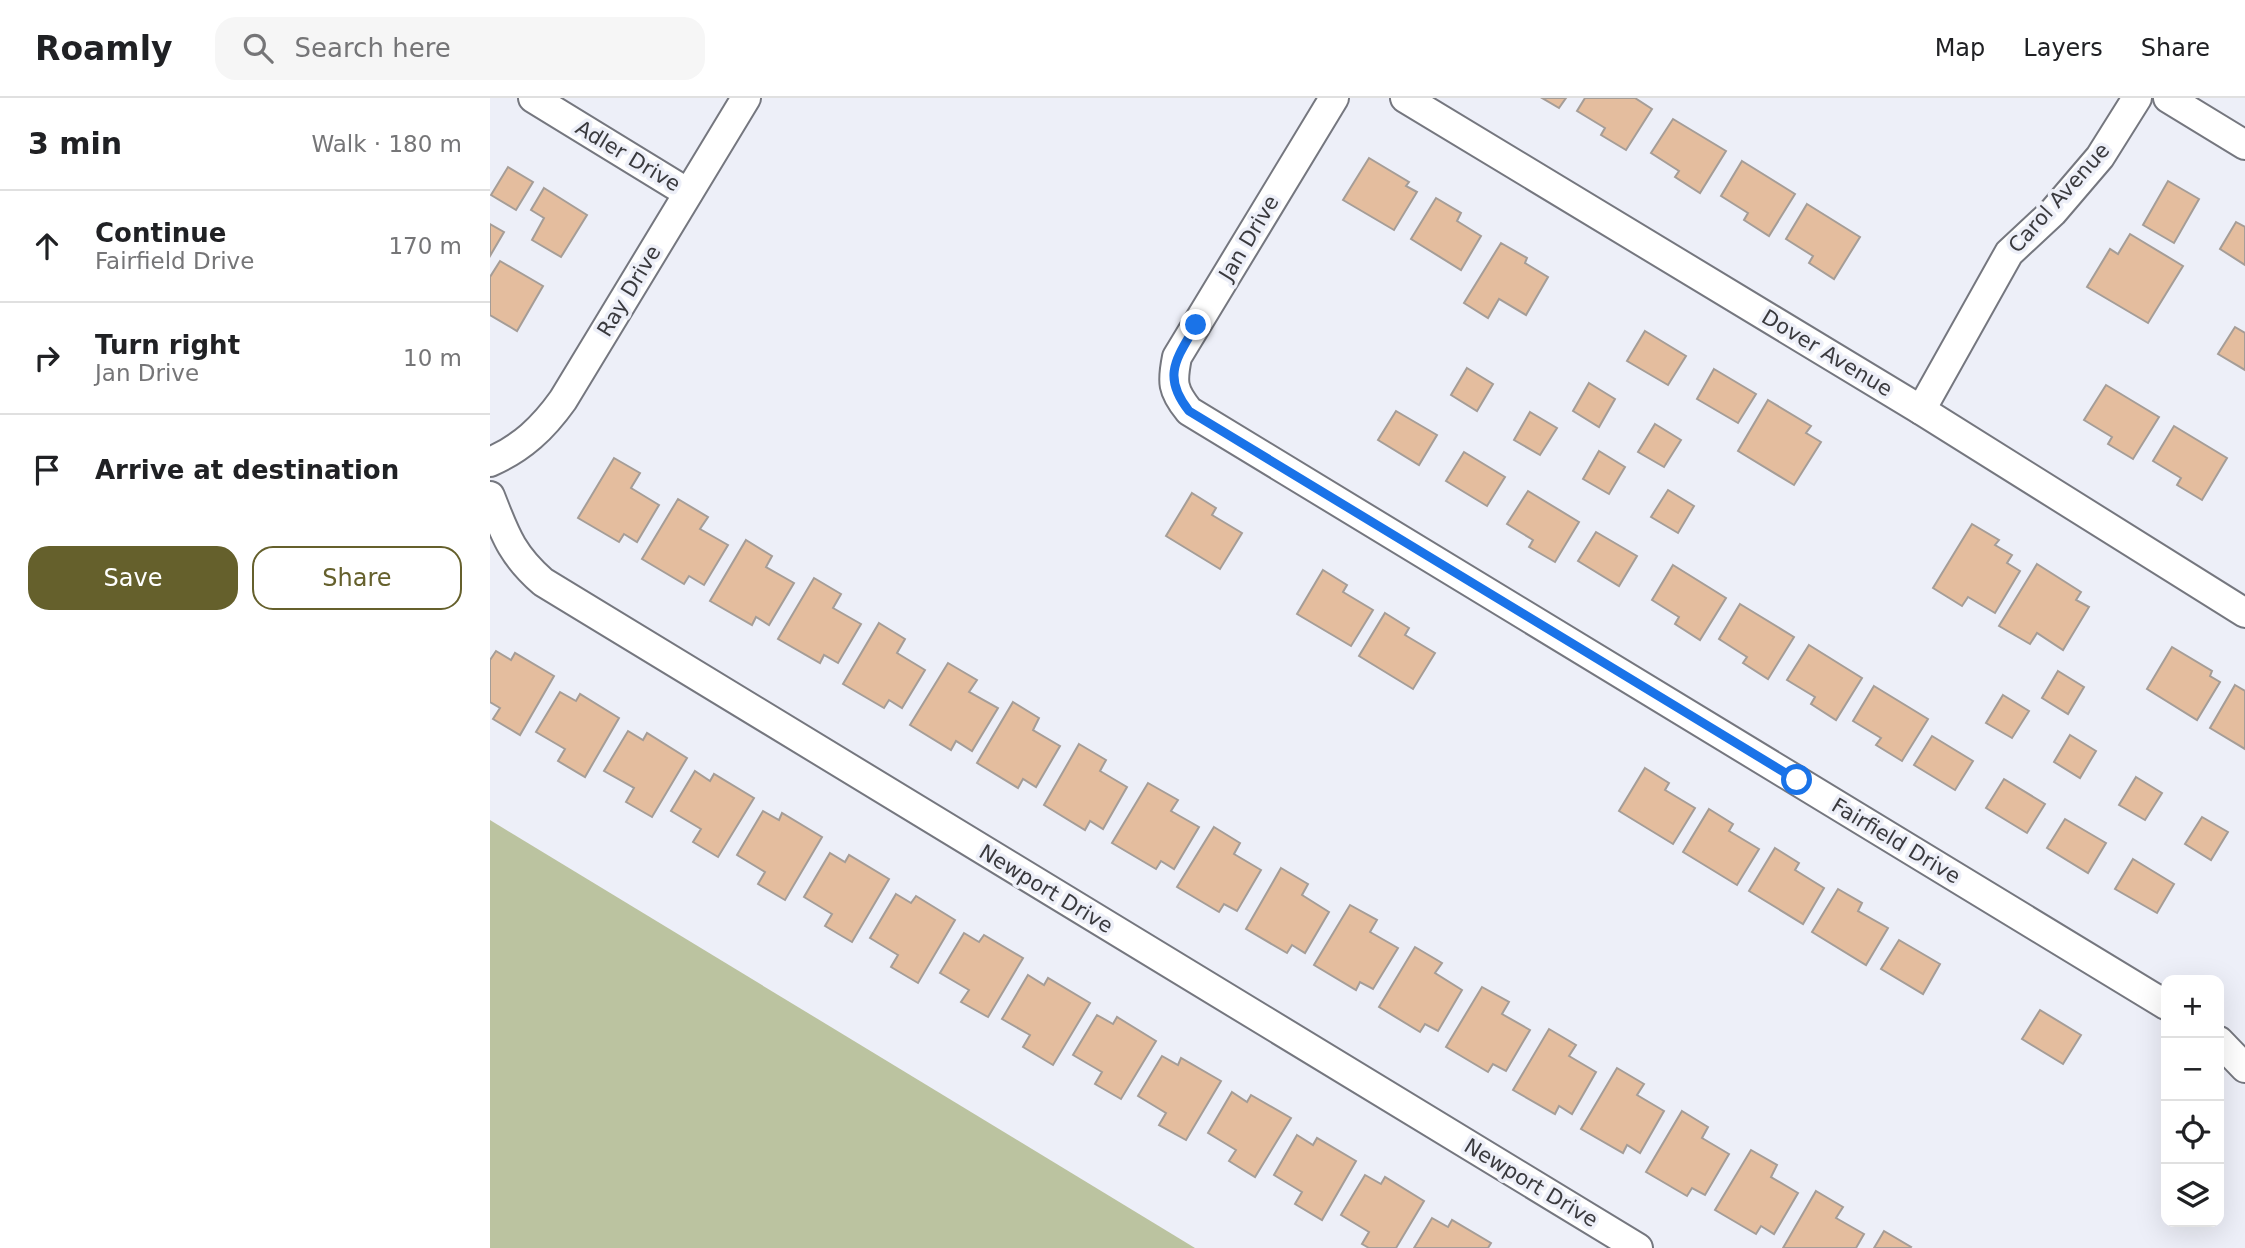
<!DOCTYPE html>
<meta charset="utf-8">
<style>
body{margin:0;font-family:"DejaVu Sans",sans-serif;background:#f6f6f6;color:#202124}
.controls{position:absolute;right:21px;bottom:21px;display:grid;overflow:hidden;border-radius:14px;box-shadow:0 7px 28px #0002}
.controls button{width:63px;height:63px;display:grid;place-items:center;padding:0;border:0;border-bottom:2px solid #e0e0e0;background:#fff;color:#202124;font:35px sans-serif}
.stop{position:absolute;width:21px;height:21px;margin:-16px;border:5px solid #1a73e8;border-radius:50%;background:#fff}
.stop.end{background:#1a73e8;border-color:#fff;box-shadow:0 2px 7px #0008}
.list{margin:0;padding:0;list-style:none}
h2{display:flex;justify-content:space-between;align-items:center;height:91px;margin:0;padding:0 28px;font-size:30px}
h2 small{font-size:23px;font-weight:400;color:#757577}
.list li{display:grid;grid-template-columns:46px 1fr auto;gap:21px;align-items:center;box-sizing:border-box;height:112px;padding:0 28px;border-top:2px solid #e0e0e0}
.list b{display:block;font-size:26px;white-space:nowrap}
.list p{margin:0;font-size:23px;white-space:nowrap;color:#757577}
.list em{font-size:23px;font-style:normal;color:#757577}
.actions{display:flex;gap:14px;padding:21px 28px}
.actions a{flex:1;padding:16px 0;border:2px solid #65602c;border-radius:21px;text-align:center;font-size:24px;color:#65602c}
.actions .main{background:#65602c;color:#fff}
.icon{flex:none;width:38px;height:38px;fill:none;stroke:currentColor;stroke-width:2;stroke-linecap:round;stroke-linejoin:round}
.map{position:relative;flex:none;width:1755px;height:1150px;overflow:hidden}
header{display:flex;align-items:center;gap:42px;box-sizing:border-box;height:98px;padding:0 35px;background:#fff;border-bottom:2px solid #e0e0e0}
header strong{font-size:33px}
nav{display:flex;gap:38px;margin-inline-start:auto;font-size:24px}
.search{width:490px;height:63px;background:#f6f6f6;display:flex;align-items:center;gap:18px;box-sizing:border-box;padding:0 24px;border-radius:21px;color:#757577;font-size:26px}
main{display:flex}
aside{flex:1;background:#fff}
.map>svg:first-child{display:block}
</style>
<header>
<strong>Roamly</strong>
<div class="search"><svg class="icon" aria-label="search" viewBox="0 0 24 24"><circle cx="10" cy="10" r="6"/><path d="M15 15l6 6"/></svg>Search here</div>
<nav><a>Map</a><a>Layers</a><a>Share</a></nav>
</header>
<main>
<aside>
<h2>3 min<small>Walk · 180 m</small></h2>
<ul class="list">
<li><svg class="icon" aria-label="ahead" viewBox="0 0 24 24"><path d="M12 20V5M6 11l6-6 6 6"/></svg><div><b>Continue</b><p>Fairfield Drive</p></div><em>170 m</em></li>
<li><svg class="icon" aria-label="right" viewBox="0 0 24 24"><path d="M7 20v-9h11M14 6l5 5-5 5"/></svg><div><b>Turn right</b><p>Jan Drive</p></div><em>10 m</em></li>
<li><svg class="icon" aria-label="arrive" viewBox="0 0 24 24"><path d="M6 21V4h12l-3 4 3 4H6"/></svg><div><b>Arrive at destination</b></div></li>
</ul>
<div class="actions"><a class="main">Save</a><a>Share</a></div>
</aside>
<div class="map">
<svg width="1755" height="1150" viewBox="0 0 1755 1150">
<rect width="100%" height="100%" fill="#edeff8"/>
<path fill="#bbc3a0" d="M0 722 705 1150H0Z"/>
<g fill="#e4bd9e" stroke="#a59d97" stroke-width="2">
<path d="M1052 0H1076L1069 10Z"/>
<path d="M1095 0H1145L1162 11 1136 52 1111 37 1115 30 1087 13Z"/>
<path d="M1183 21 1236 53 1210 95 1185 79 1189 73 1161 55Z"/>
<path d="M879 60 919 84 916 88 927 94 904 132 853 102Z"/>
<path d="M1252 63 1305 96 1279 138 1254 122 1258 115 1231 98Z"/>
<path d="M18 69 43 84 26 112 1 97Z"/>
<path d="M1678 83 1709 101 1684 145 1653 127Z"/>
<path d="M54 90 97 117 71 159 42 142 54 120 41 112Z"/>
<path d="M946 100 971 115 967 123 991 138 971 172 921 141Z"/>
<path d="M1317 106 1370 139 1344 181 1319 165 1323 158 1296 141Z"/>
<path d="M1746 124 1755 129V167L1730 151Z"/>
<path d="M0 126 14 134 0 158Z"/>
<path d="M1640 136 1693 168 1658 225 1597 189 1620 151 1628 156Z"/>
<path d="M1011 145 1037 160 1035 165 1058 179 1036 217 1009 201 998 220 974 205Z"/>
<path d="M10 163 53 188 27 233 0 217V179Z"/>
<path d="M1745 229 1755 235V272L1728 256Z"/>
<path d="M1155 233 1196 258 1178 287 1137 263Z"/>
<path d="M977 270 1003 286 987 313 961 297Z"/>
<path d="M1224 271 1266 296 1248 325 1207 301Z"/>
<path d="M1099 285 1125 301 1109 329 1083 313Z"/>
<path d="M1616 287 1669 319 1643 361 1618 346 1622 339 1594 322Z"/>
<path d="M1278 302 1321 328 1316 335 1331 344 1304 387 1248 353Z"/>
<path d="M906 313 947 337 929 367 888 342Z"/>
<path d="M1040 314 1067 330 1050 357 1024 342Z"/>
<path d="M1165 326 1191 342 1174 369 1148 354Z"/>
<path d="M1684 328 1737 360 1712 402 1687 387 1691 380 1663 363Z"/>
<path d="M1109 353 1135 369 1119 396 1093 381Z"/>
<path d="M974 354 1015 379 997 408 956 383Z"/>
<path d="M124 360 150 375 141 390 169 407 147 444 134 436 129 444 88 420Z"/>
<path d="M1178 392 1204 408 1188 435 1161 419Z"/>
<path d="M1038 393 1089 424 1065 464 1039 449 1043 442 1017 426Z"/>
<path d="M702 395 726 410 722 417 752 435 730 471 676 438Z"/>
<path d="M188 401 218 419 210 431 238 447 214 487 199 478 194 486 152 461Z"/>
<path d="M1482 426 1509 442 1505 447 1522 457 1517 465 1530 473 1505 515 1478 499 1472 508 1443 490Z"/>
<path d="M1106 434 1147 458 1129 488 1088 463Z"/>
<path d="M256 442 282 458 276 469 304 485 279 527 266 519 262 527 220 503Z"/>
<path d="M1547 466 1591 494 1586 502 1599 509 1573 552 1547 535 1540 546 1509 528Z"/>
<path d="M1183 467 1236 500 1210 542 1185 526 1189 519 1162 502Z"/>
<path d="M833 472 857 487 853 494 883 512 861 548 807 516Z"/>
<path d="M324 480 351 496 343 510 371 526 348 565 334 557 330 565 288 541Z"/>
<path d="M1250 506 1304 539 1278 581 1253 565 1257 559 1229 541Z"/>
<path d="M895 515 919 530 915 537 945 555 923 591 869 558Z"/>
<path d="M389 525 415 541 407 555 435 572 412 610 399 602 394 610 353 586Z"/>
<path d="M1319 547 1372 580 1346 622 1321 606 1325 599 1297 582Z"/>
<path d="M1682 549 1722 573 1720 578 1730 584 1707 622 1657 591Z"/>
<path d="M6 553 21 562 25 555 64 578 30 637 3 621 10 610 0 604V562Z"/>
<path d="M458 565 487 582 479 594 508 610 482 653 466 643 461 652 420 627Z"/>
<path d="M1568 573 1594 589 1578 616 1552 600Z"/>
<path d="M1745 587 1755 593V651L1720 630Z"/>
<path d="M1384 588 1438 621 1412 663 1386 647 1391 640 1363 623Z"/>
<path d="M70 594 86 603 90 596 129 620 95 679 68 663 75 651 46 634Z"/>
<path d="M1513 597 1539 613 1522 640 1496 625Z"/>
<path d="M523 604 549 620 543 632 570 648 546 689 533 681 528 690 487 665Z"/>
<path d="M138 633 153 642 157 635 197 660 162 719 136 704 144 690 114 673Z"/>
<path d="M1580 637 1606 653 1590 680 1564 664Z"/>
<path d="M1442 638 1483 663 1465 692 1424 667Z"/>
<path d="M589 646 616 662 610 673 637 689 613 731 600 723 595 732 554 707Z"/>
<path d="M1155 670 1179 685 1175 692 1205 710 1183 746 1129 713Z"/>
<path d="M205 673 220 683 224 676 264 700 228 759 203 744 211 731 181 713Z"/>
<path d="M1646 679 1672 695 1655 722 1629 707Z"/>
<path d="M1514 681 1555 706 1537 735 1496 710Z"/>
<path d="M658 685 688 702 681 713 709 729 684 771 671 763 666 771 622 745Z"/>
<path d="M1219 711 1243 726 1239 733 1269 751 1247 787 1193 754Z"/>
<path d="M273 713 289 722 292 715 332 739 295 802 268 786 275 774 247 757Z"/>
<path d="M1712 719 1738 734 1721 762 1695 746Z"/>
<path d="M1575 721 1616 745 1598 775 1557 750Z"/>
<path d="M724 729 750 745 744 756 771 772 747 813 734 806 729 814 687 789Z"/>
<path d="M1285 750 1309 765 1305 772 1334 790 1313 826 1259 793Z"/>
<path d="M340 755 355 764 359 757 399 781 362 844 335 828 342 816 314 799Z"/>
<path d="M1643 761 1684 786 1667 815 1625 791Z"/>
<path d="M791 770 818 786 812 797 839 814 815 855 802 847 797 855 756 831Z"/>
<path d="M1348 791 1372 805 1368 813 1398 830 1376 867 1322 834Z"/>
<path d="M406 796 421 805 426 798 465 822 428 885 401 869 408 857 380 840Z"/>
<path d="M860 807 887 822 880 834 908 850 883 891 870 884 866 892 824 867Z"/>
<path d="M474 835 489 844 494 837 533 860 498 919 471 904 479 892 450 875Z"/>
<path d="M1409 842 1450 866 1433 896 1391 871Z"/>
<path d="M925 849 952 865 945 875 972 892 948 933 935 926 930 934 889 909Z"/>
<path d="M538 877 554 887 558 880 600 905 563 967 533 949 540 937 512 921Z"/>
<path d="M992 889 1019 904 1012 916 1040 932 1016 973 1003 966 998 974 956 949Z"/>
<path d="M1550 912 1591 937 1573 966 1532 941Z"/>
<path d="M607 917 623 926 627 919 666 943 631 1001 605 986 612 974 583 957Z"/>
<path d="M1059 931 1086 947 1079 958 1106 974 1082 1016 1069 1008 1065 1016 1023 992Z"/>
<path d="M672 958 688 967 691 960 731 983 696 1042 669 1027 676 1015 648 998Z"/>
<path d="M1127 970 1154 986 1147 997 1174 1013 1150 1055 1137 1047 1133 1055 1091 1031Z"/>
<path d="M742 994 757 1004 761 997 801 1020 765 1079 739 1063 746 1052 718 1035Z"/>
<path d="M1192 1013 1218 1029 1212 1040 1239 1056 1215 1097 1202 1090 1197 1098 1156 1074Z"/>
<path d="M807 1037 823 1047 827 1040 866 1063 832 1122 805 1106 812 1094 784 1077Z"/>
<path d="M1261 1052 1287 1067 1281 1079 1308 1095 1284 1136 1271 1128 1266 1136 1225 1112Z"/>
<path d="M875 1077 891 1086 895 1079 934 1103 906 1150H879L872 1146 879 1134 851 1117Z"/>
<path d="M1326 1093 1353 1109 1346 1120 1374 1136 1366 1150H1293Z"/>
<path d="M942 1120 958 1129 962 1122 1001 1145 998 1150H924Z"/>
<path d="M1394 1133 1421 1149 1420 1150H1384Z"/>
</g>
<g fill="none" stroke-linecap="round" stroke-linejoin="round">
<defs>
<g id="minor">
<path d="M43 0 198 95"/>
<path d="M844 0 687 259C682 284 682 292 699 313L1676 907"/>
<path d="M915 0 1431 312 1755 515"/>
<path d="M1678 0 1755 47"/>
<path d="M1431 312 1519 155 1563 114 1610 59 1647 0"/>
<path d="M0 364C32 350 53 330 73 302L256 0"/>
<path d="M0 398C15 436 21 456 53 484L1148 1150"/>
<path d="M1729 943 1755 970"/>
</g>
</defs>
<use href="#minor" stroke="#75777f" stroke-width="32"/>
<use href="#minor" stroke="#fff" stroke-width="28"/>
</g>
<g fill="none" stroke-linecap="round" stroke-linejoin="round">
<path stroke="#1a73e8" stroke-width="9" d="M706 227C687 260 671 278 699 313L1307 682"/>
</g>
<g text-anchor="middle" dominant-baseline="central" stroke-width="7" stroke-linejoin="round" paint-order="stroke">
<g font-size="21" fill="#3a3a3e" stroke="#edeff8">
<text transform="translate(138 58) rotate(31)">Adler Drive</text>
<text transform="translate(1569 100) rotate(-48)">Carol Avenue</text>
<text transform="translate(759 140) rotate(-59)">Jan Drive</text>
<text transform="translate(139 193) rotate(-59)">Ray Drive</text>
<text transform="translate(1337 255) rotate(31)">Dover Avenue</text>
<text transform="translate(1406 743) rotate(31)">Fairfield Drive</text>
<text transform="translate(556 791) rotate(31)">Newport Drive</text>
<text transform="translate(1041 1085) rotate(31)">Newport Drive</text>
</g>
</g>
</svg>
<div class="controls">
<button>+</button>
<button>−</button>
<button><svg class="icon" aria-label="locate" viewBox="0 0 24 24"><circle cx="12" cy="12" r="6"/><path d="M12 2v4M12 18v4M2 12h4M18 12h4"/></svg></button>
<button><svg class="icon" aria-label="layers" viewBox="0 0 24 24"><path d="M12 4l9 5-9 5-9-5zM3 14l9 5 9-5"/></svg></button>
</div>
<div class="stop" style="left:1307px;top:682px"></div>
<div class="stop end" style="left:706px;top:227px"></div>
</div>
</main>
